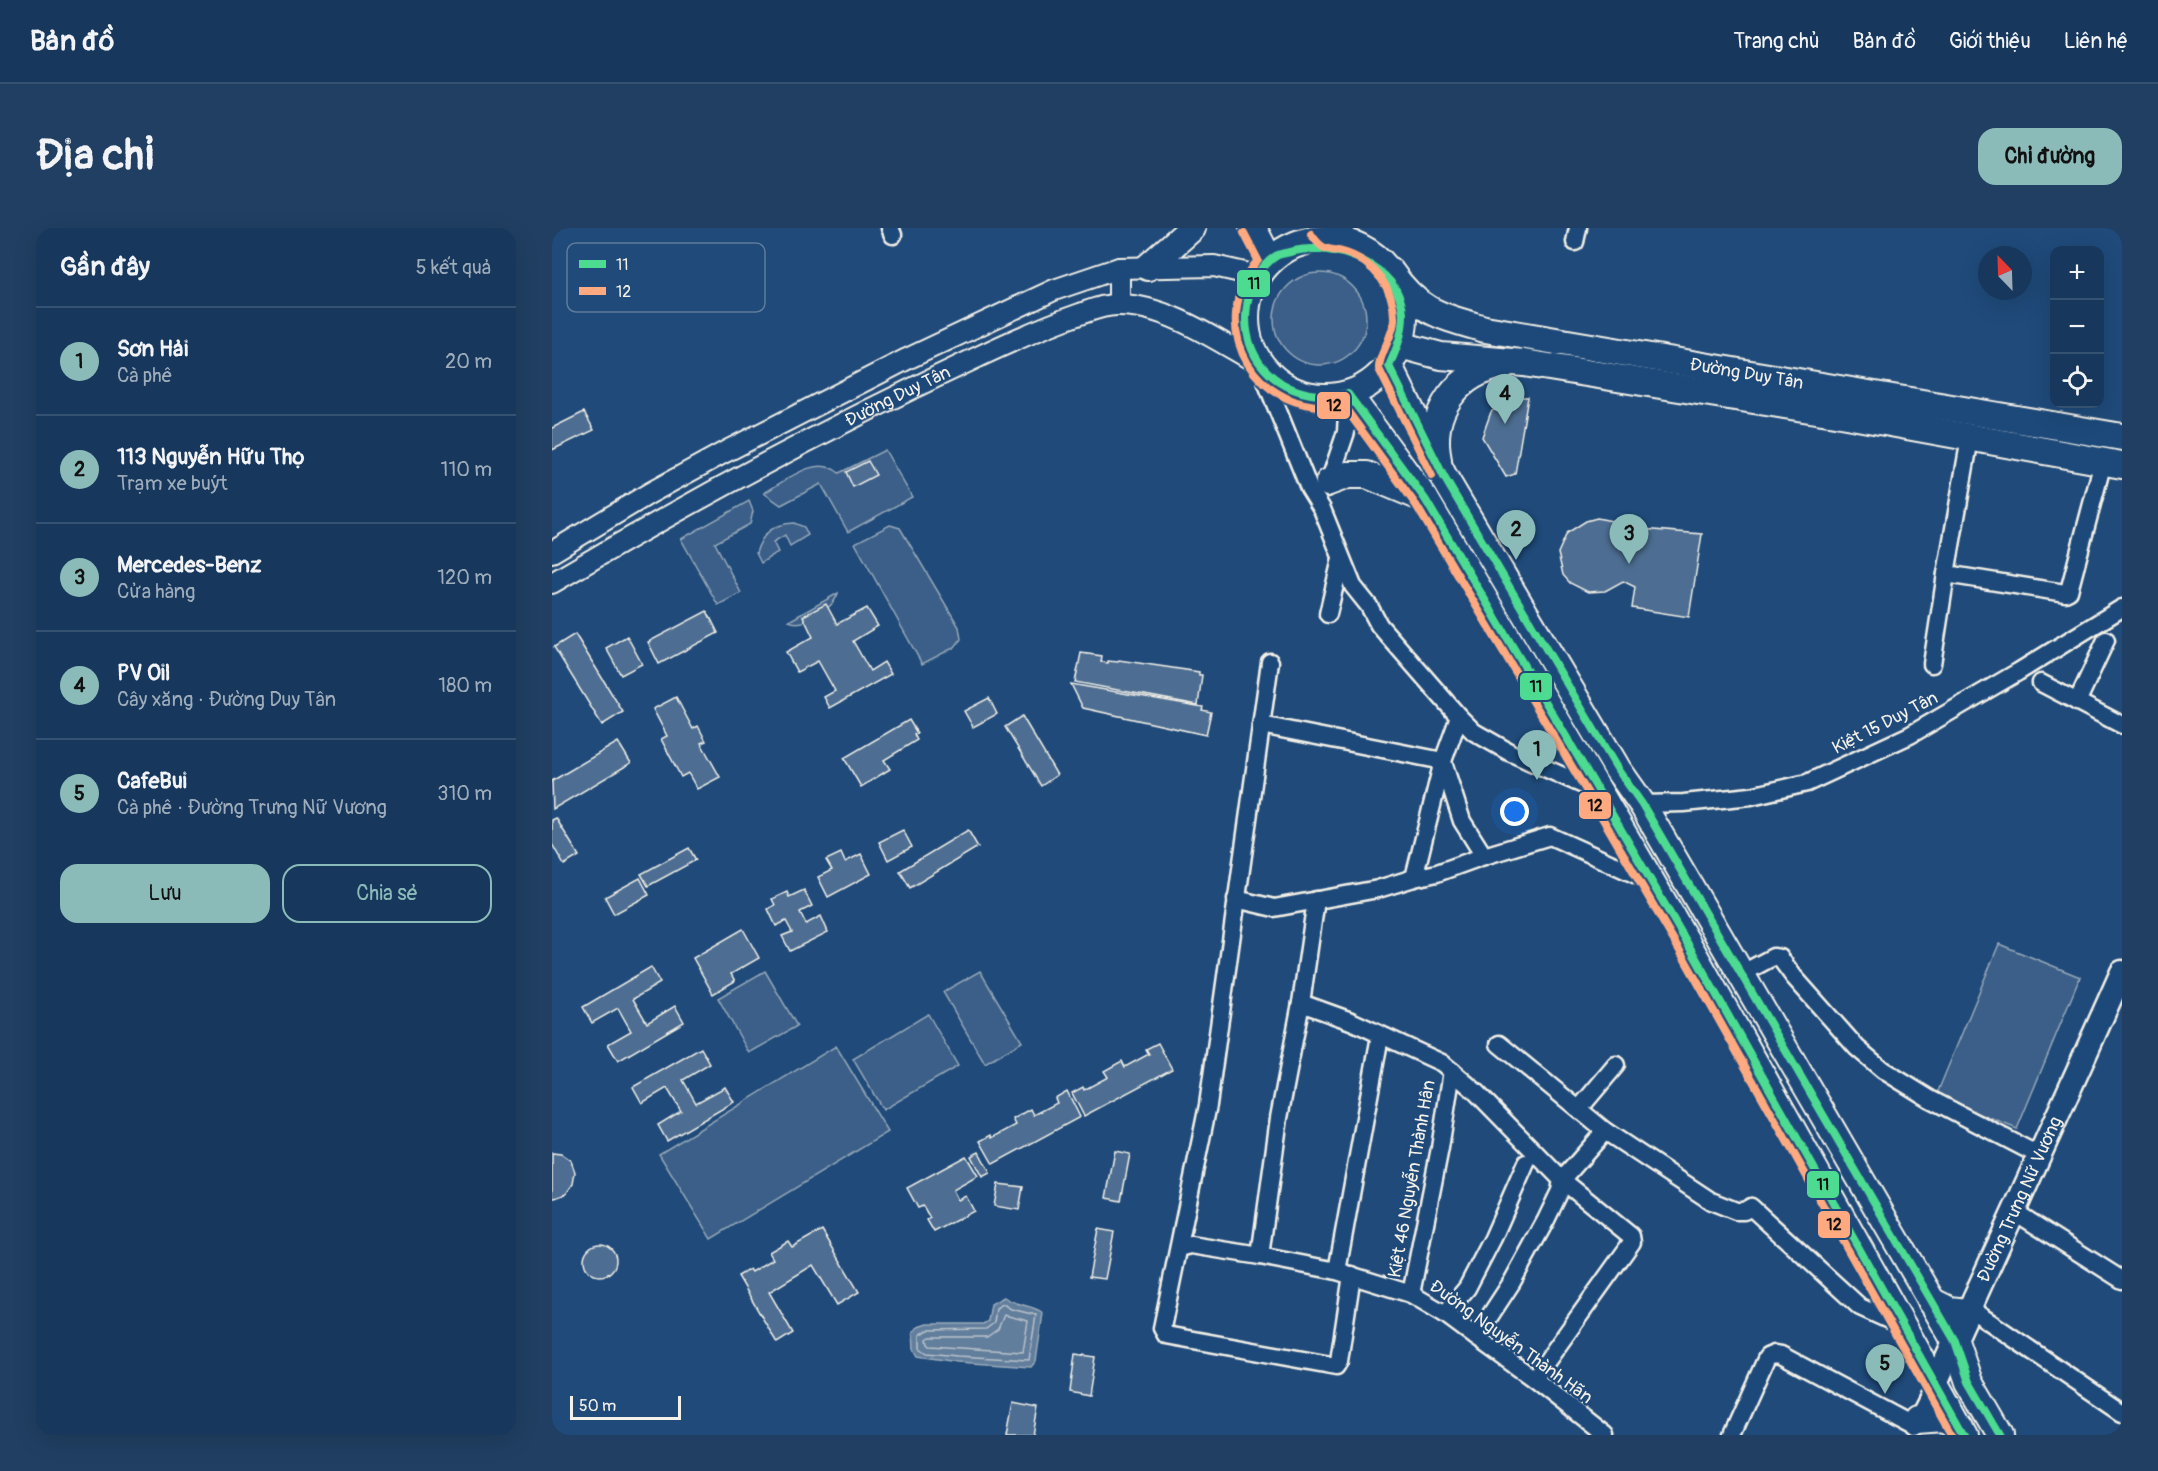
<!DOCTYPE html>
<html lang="vi">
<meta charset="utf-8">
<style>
body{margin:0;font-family:Pangolin,sans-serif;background:#203f62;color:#f1f3f6}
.controls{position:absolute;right:18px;top:18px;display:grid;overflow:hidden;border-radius:12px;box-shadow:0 6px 24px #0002}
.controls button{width:54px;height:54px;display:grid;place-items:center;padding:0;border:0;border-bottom:2px solid #365272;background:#17385c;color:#f1f3f6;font:30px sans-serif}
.compass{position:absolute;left:1426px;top:18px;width:54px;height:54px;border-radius:50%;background:#17385c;box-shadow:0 6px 24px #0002;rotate:337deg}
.scale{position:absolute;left:18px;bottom:15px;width:111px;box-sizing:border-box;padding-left:6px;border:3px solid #f4f1e8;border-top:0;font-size:16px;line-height:21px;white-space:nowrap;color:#f4f1e8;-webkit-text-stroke:4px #1f4a7a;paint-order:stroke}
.you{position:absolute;left:963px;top:584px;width:21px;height:21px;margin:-15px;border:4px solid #fff;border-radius:50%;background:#1a73e8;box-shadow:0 0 0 9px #1a73e833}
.badge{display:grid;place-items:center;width:39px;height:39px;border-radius:50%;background:#8bbbb9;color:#111;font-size:20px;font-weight:700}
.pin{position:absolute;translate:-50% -50px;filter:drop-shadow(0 2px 3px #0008)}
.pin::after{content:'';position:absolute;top:32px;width:21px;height:18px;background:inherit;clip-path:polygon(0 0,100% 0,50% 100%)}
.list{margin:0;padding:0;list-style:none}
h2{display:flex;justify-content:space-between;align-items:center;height:78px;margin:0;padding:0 24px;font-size:26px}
h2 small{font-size:20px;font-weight:400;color:#9eacbb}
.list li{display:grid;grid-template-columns:39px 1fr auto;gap:18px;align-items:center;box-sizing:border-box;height:108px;padding:0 24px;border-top:2px solid #365272}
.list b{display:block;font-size:22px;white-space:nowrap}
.list p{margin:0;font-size:20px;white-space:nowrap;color:#9eacbb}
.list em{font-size:20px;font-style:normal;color:#9eacbb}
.actions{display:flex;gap:12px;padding:18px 24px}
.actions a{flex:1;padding:14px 0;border:2px solid #8bbbb9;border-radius:18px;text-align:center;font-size:21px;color:#8bbbb9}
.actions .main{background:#8bbbb9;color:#111}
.icon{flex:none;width:33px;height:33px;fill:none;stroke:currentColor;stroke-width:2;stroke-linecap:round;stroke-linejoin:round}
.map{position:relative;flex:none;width:1570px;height:1207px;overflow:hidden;border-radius:18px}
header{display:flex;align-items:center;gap:36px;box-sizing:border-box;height:84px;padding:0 30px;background:#17385c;border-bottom:2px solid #365272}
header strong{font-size:28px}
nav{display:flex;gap:33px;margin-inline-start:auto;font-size:21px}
.intro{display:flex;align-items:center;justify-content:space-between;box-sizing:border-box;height:144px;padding:0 36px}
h1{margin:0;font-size:42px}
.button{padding:15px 27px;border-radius:18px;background:#8bbbb9;color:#111;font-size:21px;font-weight:700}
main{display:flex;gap:36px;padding:0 36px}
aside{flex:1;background:#17385c;border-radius:18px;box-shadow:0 6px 24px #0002}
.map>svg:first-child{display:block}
</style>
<header>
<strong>Bản đồ</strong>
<nav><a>Trang chủ</a><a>Bản đồ</a><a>Giới thiệu</a><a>Liên hệ</a></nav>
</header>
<div class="intro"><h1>Địa chỉ</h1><a class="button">Chỉ đường</a></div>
<main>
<aside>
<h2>Gần đây<small>5 kết quả</small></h2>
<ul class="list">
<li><span class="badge">1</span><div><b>Sơn Hải</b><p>Cà phê</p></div><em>20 m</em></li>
<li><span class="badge">2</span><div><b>113 Nguyễn Hữu Thọ</b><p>Trạm xe buýt</p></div><em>110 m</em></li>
<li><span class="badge">3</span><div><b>Mercedes-Benz</b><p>Cửa hàng</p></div><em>120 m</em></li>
<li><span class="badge">4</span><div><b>PV Oil</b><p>Cây xăng · Đường Duy Tân</p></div><em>180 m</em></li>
<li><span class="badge">5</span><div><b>CafeBui</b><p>Cà phê · Đường Trưng Nữ Vương</p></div><em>310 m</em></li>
</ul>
<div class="actions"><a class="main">Lưu</a><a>Chia sẻ</a></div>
</aside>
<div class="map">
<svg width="1570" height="1207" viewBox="0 0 1570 1207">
<rect width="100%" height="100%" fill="#1f4a7a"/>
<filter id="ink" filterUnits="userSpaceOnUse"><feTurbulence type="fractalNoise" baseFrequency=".0167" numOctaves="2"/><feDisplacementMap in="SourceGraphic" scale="12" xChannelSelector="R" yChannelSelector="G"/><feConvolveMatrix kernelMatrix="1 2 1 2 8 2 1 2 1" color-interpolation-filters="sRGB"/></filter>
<g filter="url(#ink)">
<g fill="#3a5f88" stroke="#97a8b8" stroke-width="1.5">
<circle cx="768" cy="91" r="46"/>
<path d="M333 222 360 269 296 304 269 256 229 277 212 265C232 254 265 225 287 245Z"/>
<path d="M197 273 201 283 198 296 163 315 189 365 166 377 129 311Z"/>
<path d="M242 295 252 299 256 307 238 318 233 307 221 314 226 324 209 335 204 325C210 305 221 296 242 295Z"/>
<path d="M338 297 348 300 407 399 409 411 403 419 370 436 303 315Z"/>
<path d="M286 365C282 381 252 400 237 393Z"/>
<path d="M1447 716 1528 749 1465 901 1384 868Z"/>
<path d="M213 743 245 798 197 825 166 770Z"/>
<path d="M428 743 470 814 433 836 391 764Z"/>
<path d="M376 786 406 838 331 882 301 831Z"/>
<path d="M284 818 336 904 159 1011 107 926Z"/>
</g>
<path fill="#627e9d" stroke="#9cacbb" stroke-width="1.5" d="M452 1069C466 1079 480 1076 491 1085L484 1133 479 1139 405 1134 366 1128 362 1121 361 1104 366 1099 375 1096H431L436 1093 439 1076Z"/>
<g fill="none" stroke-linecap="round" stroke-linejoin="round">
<g stroke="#bac3ca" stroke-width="1.5">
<path d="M451 1076 459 1081 484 1087 477 1132 405 1128 375 1125 368 1120V1107L376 1102 434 1101 442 1095 444 1080Z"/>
<path d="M452 1087 476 1093 471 1124 378 1118 376 1116 375 1111 378 1109H435L446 1101Z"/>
</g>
</g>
<g fill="#4d6e92" stroke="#f4f1e8" stroke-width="1.5">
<path d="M959 169H976L963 246 954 249 930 209 939 184Z"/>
<path d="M32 184 42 202 0 222V200Z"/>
<path d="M316 233 324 247 301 259 294 244Z"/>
<path d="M1045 290 1065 294 1077 300 1150 306 1137 389 1080 380 1083 359 1071 353 1053 363 1036 364 1018 355 1011 347 1006 325 1015 305 1034 293Z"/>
<path d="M274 376 285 396 315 380 326 398 301 413 318 443 332 434 339 446 278 480 272 469 283 463 266 433 245 444 234 424 261 409 251 388Z"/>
<path d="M155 383 166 405 107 436 96 414Z"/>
<path d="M23 406 71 484 50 497 2 419Z"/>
<path d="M75 408 90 436 69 447 54 420Z"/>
<path d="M529 425 550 428 549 434 556 435V433L566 434 567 432 647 444V447H650L646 477 523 454Z"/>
<path d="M519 456 651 479 650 482 659 484 654 507 531 480Z"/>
<path d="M124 469 141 501 146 498 154 513 149 515 168 549 145 561 136 545 129 549 109 511 115 508 101 481Z"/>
<path d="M437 470 445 486 421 499 412 483Z"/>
<path d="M470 488 505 547 489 558 453 499Z"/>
<path d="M357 492 365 505 362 506 365 512 332 532 338 541 309 559 292 530Z"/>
<path d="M66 514 79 535 1 581 0 553Z"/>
<path d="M4 590 27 628 12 637 0 616V592Z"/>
<path d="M351 602 360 619 336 632 327 614Z"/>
<path d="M416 602 426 619 358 660 348 643Z"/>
<path d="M137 620 144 632 96 658 89 646Z"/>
<path d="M289 625 293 634 309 626 319 646 276 669 266 649 280 642 274 632Z"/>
<path d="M88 650 97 667 62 686 53 669Z"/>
<path d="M252 662 260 678 248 684 254 696 269 688 276 704 238 723 230 708 240 704 234 693 224 698 216 681 223 677 220 671 235 664 237 669Z"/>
<path d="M191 701 207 730 179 746 183 753 161 766 141 730Z"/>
<path d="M99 739 108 755 81 771 95 795 123 778 132 794 66 833 56 816 79 803 66 780 40 795 31 779Z"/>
<path d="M606 815 620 841 532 888 520 865 531 859 532 862 556 849 552 843 570 833 573 839 597 826 594 821Z"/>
<path d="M149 820 158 836 131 852 144 875 173 859 182 874 115 913 106 897 129 883 115 860 90 875 81 859Z"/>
<path d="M515 863 528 889 441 936 428 913 439 907 440 910 464 897 461 891 479 881 482 887 505 875 503 870Z"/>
<path d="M563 923 578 926 569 973 554 970Z"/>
<path d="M427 924 438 945 430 949 419 928Z"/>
<path d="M0 925 9 926 19 933 23 944 21 956 14 966 3 970H0Z"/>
<path d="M414 928 426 948 401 962 406 972 414 968 422 983 382 1004 375 992 378 990 371 978 366 980 355 960Z"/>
<path d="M446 956 471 959 467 982 442 978Z"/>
<path d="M546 1001 562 1004 553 1051 537 1049Z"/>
<path d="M270 1002 307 1064 285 1077 261 1037 217 1064 241 1105 225 1115 186 1048 198 1041 200 1044 221 1031 217 1024 236 1013 240 1019Z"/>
<circle cx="48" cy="1032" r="16"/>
<path d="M523 1126 543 1129 537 1168 518 1164Z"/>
<path d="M461 1175 486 1180 481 1207H455Z"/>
</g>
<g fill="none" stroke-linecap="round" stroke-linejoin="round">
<defs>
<g id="minor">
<path d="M338 0 341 7"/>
<path d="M1023 14 1026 0"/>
<path d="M707 136 757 260 770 281 801 358 817 378 827 397 907 489 922 504 959 525 1047 564"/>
<path d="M1418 210 1394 346 1513 365 1517 363 1551 234"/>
<path d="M775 260 794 204 796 166"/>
<path d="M776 386 789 331"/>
<path d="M718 434 656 877 610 1100 614 1107 784 1138 787 1133 800 1047"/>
<path d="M1380 436 1394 346"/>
<path d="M1489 455 1570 497"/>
<path d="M1525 474 1554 412"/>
<path d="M709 497 891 533"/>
<path d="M891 534 910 593 932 628"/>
<path d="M1090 576 1132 575 1199 568 1255 555 1358 507 1466 444 1570 380"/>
<path d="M862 650 891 533 907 489"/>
<path d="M684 671 722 680 826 661 862 650 885 645 932 628 998 608 1100 654"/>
<path d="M1189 746 1221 729 1228 730 1242 749 1305 820 1331 842 1378 871 1488 928"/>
<path d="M749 775 799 793 890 835 923 863 1010 952 1079 1008 1080 1014 982 1151"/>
<path d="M947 816 1053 903 1159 973 1184 983H1192L1199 979 1308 1079 1352 1099"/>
<path d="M1027 881 1064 837"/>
<path d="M1463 984 1570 1052"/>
<path d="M627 1020 639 1017 708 1028 785 1043 859 1066 893 1086 924 1109 982 1151 1053 1207"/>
<path d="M708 1028 727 890 749 775 764 672"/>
<path d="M785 1043 828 808"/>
<path d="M859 1066 888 920 900 843"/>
<path d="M1417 1080 1570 1184"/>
<path d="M893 1086 915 1060 941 1010 974 935"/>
<path d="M924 1109 960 1054 994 992 1008 963 1010 952 1053 903"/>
<path d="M1362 1199 1383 1157"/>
<path d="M1180 1207 1215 1129 1222 1126 1229 1127 1362 1198"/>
</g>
<g id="tertiary">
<path d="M567 77V40"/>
<path d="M0 324 98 265 173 224 355 131 502 62 567 40 662 38 706 48"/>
<path id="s1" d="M0 355C139 273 281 197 428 128 460 113 493 98 528 86 540 82 554 76 567 77 615 77 666 113 707 136"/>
</g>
<g id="secondary">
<path d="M789 12 791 0"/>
<path id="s2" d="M1383 1157C1445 1019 1509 882 1570 744"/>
</g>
<g id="primary">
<path d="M701 0 718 33"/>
<circle cx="773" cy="90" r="79"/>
<path d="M596 39 640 0"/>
<path id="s3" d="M838 43C866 84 888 88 933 101L1570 209"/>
<path d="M848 117 889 128 972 135 1283 185 1570 237"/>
<path d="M837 138 892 249 1066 542 1090 576 1403 1113 1417 1154 1448 1207"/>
<path d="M796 166 873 271 1047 564 1141 725 1412 1207"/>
<path d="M886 232C876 183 905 145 952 137"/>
<path d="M777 254 796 247H815L873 271"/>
<path d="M1379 1073 1397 1082 1415 1084"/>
<path d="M1365 1192 1391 1190 1408 1199"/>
</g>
</defs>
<use href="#minor" stroke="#f4f1e8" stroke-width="21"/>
<use href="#tertiary" stroke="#f4f1e8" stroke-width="24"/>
<use href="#secondary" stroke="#f4f1e8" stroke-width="27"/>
<use href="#primary" stroke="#f4f1e8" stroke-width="30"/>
<use href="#minor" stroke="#1f4a7a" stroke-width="16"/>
<use href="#tertiary" stroke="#1f4a7a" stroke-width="20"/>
<use href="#secondary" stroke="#1f4a7a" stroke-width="22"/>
<use href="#primary" stroke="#1f4a7a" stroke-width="26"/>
<defs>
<path id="bus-1" d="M1412 1207 1141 725 1047 564 873 271 796 166C761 171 729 164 707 134 696 118 692 97 695 78 697 60 708 38 724 28 729 25 736 25 742 23 782 14 849 37 851 86 851 106 845 120 837 138L892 249 1066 542 1090 576 1403 1113 1417 1154 1448 1207"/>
<g id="bus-2">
<path d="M692 5 706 32C651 101 705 190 791 177L864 277 1038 569 1132 730 1400 1207"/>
<path d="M759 6C772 25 775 19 794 25 823 35 843 62 842 92 841 110 826 127 827 141L880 248"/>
</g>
</defs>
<use href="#bus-1" stroke="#1f4a7a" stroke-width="12"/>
<use href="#bus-2" stroke="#1f4a7a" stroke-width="12"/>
<use href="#bus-1" stroke="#4ddb92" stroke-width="8"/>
<use href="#bus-2" stroke="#ffa980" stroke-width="8"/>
</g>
</g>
<g text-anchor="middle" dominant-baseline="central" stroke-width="5" stroke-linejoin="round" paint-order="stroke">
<g font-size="18" fill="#f4f1e8" stroke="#1f4a7a">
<text stroke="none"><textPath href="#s3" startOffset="380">Đường Duy Tân</textPath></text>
<text stroke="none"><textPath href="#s1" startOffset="393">Đường Duy Tân</textPath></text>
<text transform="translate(1333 495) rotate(-27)">Kiệt 15 Duy Tân</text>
<text transform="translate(860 951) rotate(-80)">Kiệt 46 Nguyễn Thành Hân</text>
<text stroke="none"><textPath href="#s2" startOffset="204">Đường Trưng Nữ Vương</textPath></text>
<text transform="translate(959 1114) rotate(36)">Đường Nguyễn Thành Hãn</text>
</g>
</g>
<rect x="15" y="15" width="198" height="69" rx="9" fill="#1f4a7a" stroke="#5f7c9b" stroke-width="1.5"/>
<rect x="27" y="32" width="27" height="8" fill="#4ddb92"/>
<rect x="27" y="59" width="27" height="8" fill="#ffa980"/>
<g font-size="16" fill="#f4f1e8">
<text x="64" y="42">11</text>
<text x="64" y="69">12</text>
</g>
<g stroke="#1f4a7a" stroke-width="2">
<rect x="684" y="41" width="35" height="29" rx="6" fill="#4ddb92"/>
<rect x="764" y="163" width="35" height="29" rx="6" fill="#ffa980"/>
<rect x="967" y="444" width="34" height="29" rx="6" fill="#4ddb92"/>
<rect x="1026" y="563" width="34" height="29" rx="6" fill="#ffa980"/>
<rect x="1254" y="942" width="34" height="29" rx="6" fill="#4ddb92"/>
<rect x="1265" y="982" width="34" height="29" rx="6" fill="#ffa980"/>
</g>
<g font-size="16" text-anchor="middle" font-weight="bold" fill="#111">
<text x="702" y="61">11</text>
<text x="782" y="183">12</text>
<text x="984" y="464">11</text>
<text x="1043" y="583">12</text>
<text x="1271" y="962">11</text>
<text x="1282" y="1002">12</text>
</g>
</svg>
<div class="controls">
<button>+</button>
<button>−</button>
<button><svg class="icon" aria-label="locate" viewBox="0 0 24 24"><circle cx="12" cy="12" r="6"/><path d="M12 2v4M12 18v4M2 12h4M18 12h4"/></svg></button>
</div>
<svg class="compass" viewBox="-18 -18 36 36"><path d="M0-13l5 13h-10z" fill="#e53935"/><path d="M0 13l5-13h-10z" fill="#9eacbb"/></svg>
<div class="scale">50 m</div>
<div class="you"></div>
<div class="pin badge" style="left:985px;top:552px">1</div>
<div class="pin badge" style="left:964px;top:332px">2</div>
<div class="pin badge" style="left:1077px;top:336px">3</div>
<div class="pin badge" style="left:953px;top:196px">4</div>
<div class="pin badge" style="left:1333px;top:1166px">5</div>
</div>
</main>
